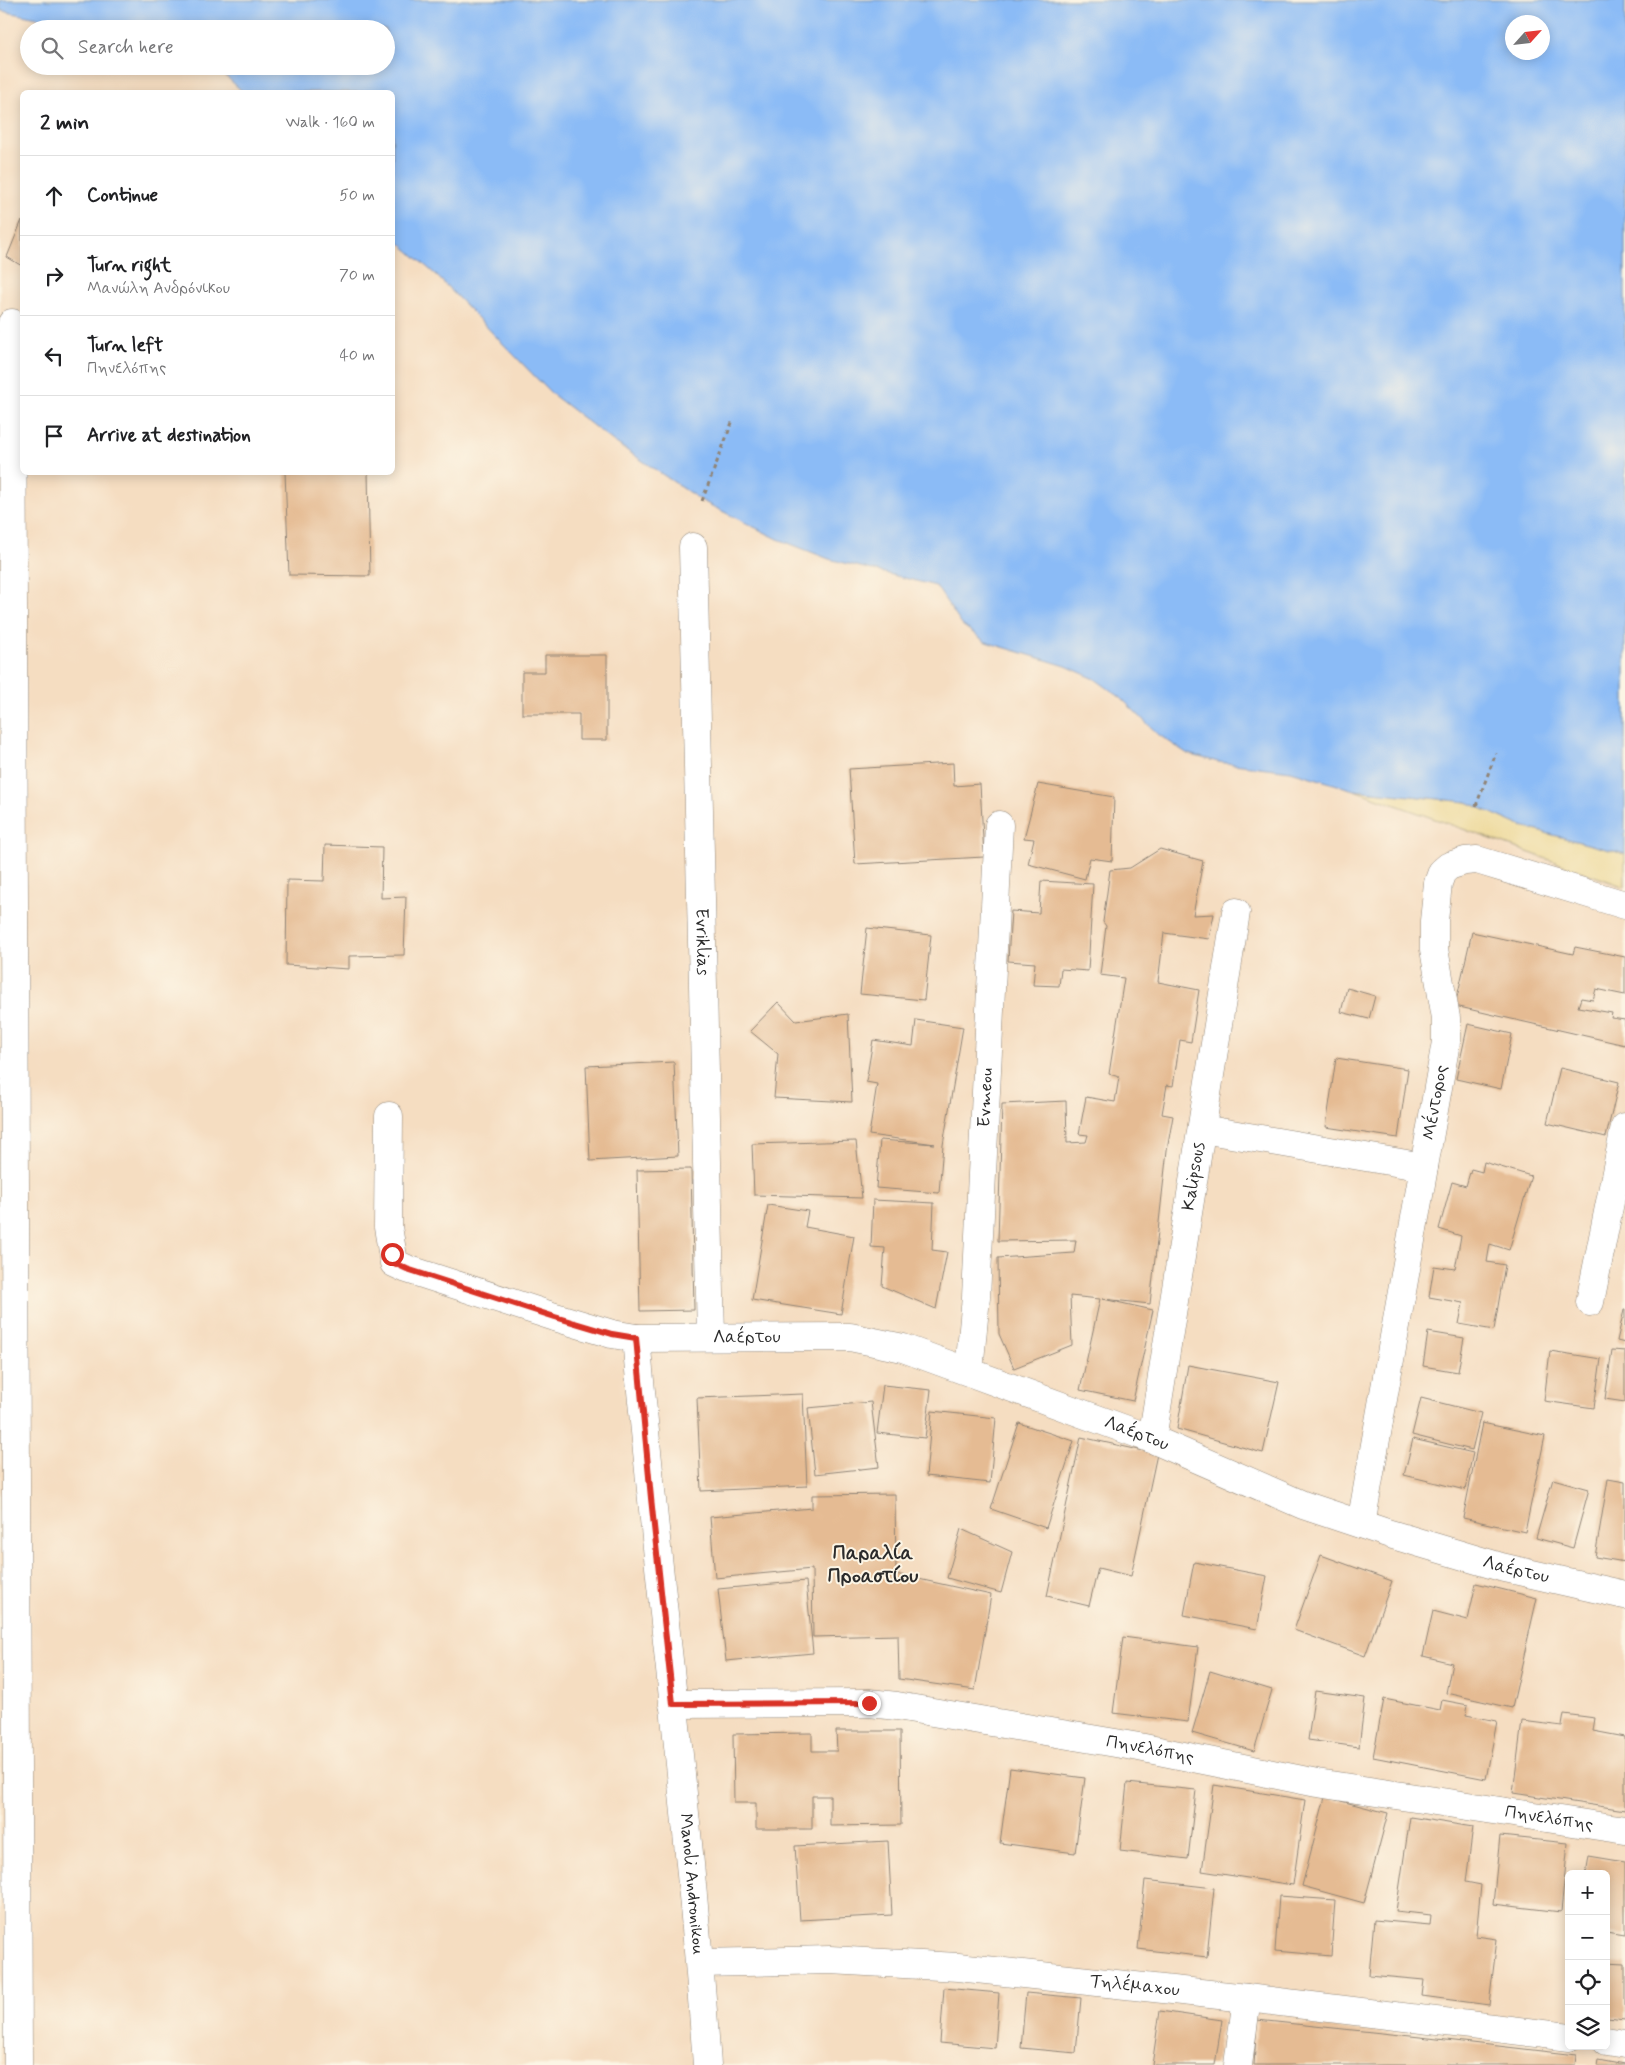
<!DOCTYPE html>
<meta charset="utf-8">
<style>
body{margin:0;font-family:Mynerve,sans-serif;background:#f2f2f2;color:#202124}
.controls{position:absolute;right:15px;bottom:15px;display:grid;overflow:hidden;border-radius:8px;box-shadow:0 2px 12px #0003}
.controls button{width:45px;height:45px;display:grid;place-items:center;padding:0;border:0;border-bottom:1px solid #e0e0e0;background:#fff;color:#202124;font:25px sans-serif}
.compass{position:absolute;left:1505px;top:15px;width:45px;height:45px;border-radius:50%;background:#fff;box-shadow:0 2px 12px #0003;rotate:63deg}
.stop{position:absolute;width:15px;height:15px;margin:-11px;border:4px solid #d93025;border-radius:50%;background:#fff}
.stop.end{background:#d93025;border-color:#fff;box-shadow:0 1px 5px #0008}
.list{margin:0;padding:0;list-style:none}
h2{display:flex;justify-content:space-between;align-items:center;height:65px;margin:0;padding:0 20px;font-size:21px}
h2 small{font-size:16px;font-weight:400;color:#757577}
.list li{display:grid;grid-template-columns:32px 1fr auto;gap:15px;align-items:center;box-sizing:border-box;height:80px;padding:0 20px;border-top:1px solid #e0e0e0}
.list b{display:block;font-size:19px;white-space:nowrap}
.list p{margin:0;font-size:16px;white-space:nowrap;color:#757577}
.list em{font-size:16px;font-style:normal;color:#757577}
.icon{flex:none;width:28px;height:28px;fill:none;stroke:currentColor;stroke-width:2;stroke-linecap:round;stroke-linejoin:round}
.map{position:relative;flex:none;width:1625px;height:2065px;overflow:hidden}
.search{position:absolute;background:#fff;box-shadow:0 2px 12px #0003;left:20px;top:20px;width:375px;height:55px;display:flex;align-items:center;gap:12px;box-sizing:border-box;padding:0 18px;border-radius:28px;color:#757577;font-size:19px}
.panel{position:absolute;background:#fff;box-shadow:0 2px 12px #0003;left:20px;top:90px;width:375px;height:385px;border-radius:8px}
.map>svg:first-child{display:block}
</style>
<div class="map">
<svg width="1625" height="2065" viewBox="0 0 1625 2065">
<rect width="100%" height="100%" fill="#fcf5e5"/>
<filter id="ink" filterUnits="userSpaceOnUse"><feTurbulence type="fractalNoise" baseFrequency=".02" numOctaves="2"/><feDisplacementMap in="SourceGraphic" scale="10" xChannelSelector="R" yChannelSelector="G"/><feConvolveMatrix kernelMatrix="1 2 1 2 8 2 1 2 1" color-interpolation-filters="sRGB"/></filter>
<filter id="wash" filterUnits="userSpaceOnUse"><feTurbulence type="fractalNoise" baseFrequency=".0096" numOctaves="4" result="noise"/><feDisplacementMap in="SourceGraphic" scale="20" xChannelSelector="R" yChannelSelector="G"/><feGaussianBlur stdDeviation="1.12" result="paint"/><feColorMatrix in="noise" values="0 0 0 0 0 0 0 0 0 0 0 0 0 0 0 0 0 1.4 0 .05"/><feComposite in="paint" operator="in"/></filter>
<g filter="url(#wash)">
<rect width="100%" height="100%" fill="#f5ddc1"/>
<path fill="#eeda9e" stroke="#8c8264" d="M1354 790 1467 802 1523 827 1625 854V887Z"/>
<path fill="#8bbbf6" stroke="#5b7390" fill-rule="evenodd" d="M0 0H1625V854L1523 827 1467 802 1354 790 1291 771 1218 762 1188 754 1159 735 1120 697 1095 679 1066 666 986 642 962 625 936 586 829 559 778 539 702 501 613 441 552 394 436 275 393 237 392 92H243L215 66H386V29H93L2 11 0 10ZM1512 22H1542V52H1512Z"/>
<g id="blocks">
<g fill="#e5bb93">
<path d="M22 220V266L7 257Z"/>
<path d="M285 472H368L370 576 289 575Z"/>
<path d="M545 655H607V740H579V714H522V672H545Z"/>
<path d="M953 763 954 786 980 784 984 857 855 864 849 769Z"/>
<path d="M1038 784 1114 797 1112 861 1090 858 1085 879 1028 864 1034 839 1024 838Z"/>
<path d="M325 845 382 847 381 898 406 897 404 955 349 956V969L286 965 287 880 324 881Z"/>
<path d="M1160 849 1203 861 1193 915 1214 914 1209 939 1164 933 1158 982 1199 990 1191 1042 1180 1040 1173 1086 1167 1085 1162 1114 1173 1116 1167 1150 1150 1304 1103 1299 1153 1310 1133 1401 1080 1390 1100 1299 1070 1296 1072 1345 1014 1368 999 1334 998 1258 1074 1253 1076 1240 998 1241 1002 1104 1066 1101 1067 1143 1086 1142 1088 1135 1079 1134 1086 1097 1115 1102 1119 1077 1109 1074 1124 978 1100 975 1106 926 1103 922 1110 870 1130 868Z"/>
<path d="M1041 881 1093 884 1088 971 1061 969 1059 986 1033 985 1035 963 1008 961 1011 911 1039 913Z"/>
<path d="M867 928 931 935 924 1000 860 994Z"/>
<path d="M1472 932 1573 954 1575 947 1625 957V995L1596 989 1593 1000 1581 998 1578 1007 1612 1013 1611 1018 1625 1020V1045L1455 1006Z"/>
<path d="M1347 988 1375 996 1369 1019 1341 1012Z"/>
<path d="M778 1002 796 1021 848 1014 852 1102 774 1098 778 1054 750 1031Z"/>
<path d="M916 1020 963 1027 943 1145 939 1193 876 1188 880 1140 935 1144 869 1135 877 1084 866 1082 873 1040 913 1046Z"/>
<path d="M1468 1024 1512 1034 1501 1089 1456 1079Z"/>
<path d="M1336 1058 1408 1069 1398 1138 1326 1127Z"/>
<path d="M674 1062 678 1156 590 1161 586 1066Z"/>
<path d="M1560 1068 1619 1082 1606 1137 1547 1123Z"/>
<path d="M856 1141 862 1198 754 1195 752 1144Z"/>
<path d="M1484 1162 1531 1176 1509 1250 1490 1244 1487 1262 1505 1265 1494 1330 1459 1324 1463 1303 1429 1297 1434 1266 1455 1269 1461 1236 1439 1229 1452 1182 1466 1186 1471 1169 1482 1172Z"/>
<path d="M691 1169 694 1310 640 1311 637 1170Z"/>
<path d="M873 1200 934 1203 932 1250 947 1252 936 1309 882 1286 885 1248 871 1247Z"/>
<path d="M768 1205 808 1211 805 1227 854 1236 841 1314 752 1300Z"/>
<path d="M1624 1310H1625V1343L1617 1341Z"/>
<path d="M1428 1332 1464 1338 1458 1372 1423 1366Z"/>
<path d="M1612 1350 1625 1351V1402L1605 1399Z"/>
<path d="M1550 1351 1601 1359 1594 1408 1544 1401Z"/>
<path d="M1188 1365 1279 1382 1263 1453 1177 1429Z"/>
<path d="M883 1385 931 1390 925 1438 877 1433Z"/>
<path d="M803 1394 807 1486 701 1491 697 1398Z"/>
<path d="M1421 1398 1481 1413 1472 1450 1412 1435Z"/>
<path d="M871 1402 879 1467 815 1474 808 1408Z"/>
<path d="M932 1411 996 1418 990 1483 926 1476Z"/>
<path d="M1019 1423 1074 1441 1046 1528 991 1509Z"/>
<path d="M1482 1423 1545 1436 1525 1532 1463 1518Z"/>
<path d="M1081 1437 1157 1454 1131 1576 1098 1568 1089 1606 1047 1596Z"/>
<path d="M1413 1439 1473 1453 1465 1490 1404 1475Z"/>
<path d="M1553 1479 1589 1489 1573 1548 1536 1538Z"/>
<path d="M1608 1479 1625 1482V1562L1595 1557Z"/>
<path d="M895 1494 896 1574 991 1595 975 1690 899 1679 898 1635 813 1637 812 1569 715 1578 710 1517 812 1508V1495Z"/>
<path d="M961 1529 1012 1552 1001 1593 947 1578Z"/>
<path d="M1321 1555 1392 1581 1365 1656 1294 1630Z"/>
<path d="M1194 1562 1267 1576 1257 1629 1184 1615Z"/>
<path d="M806 1581 813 1653 726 1661 718 1589Z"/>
<path d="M1476 1583 1537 1598 1512 1708 1446 1693 1452 1663 1423 1656 1433 1611 1468 1620Z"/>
<path d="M1123 1637 1198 1647 1188 1722 1113 1713Z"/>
<path d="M1210 1671 1272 1690 1254 1751 1192 1733Z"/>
<path d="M1315 1691 1365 1698 1359 1747 1308 1740Z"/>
<path d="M1384 1699 1440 1710 1442 1700 1468 1705 1466 1715 1497 1721 1486 1779 1373 1757Z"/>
<path d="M1564 1714 1595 1718 1593 1731 1625 1737V1810L1513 1793 1522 1721 1562 1726Z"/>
<path d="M836 1731H900L901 1825 830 1826V1796H812V1829H756V1803H734L733 1734 812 1733V1751H837Z"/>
<path d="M1010 1768 1085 1778 1075 1853 1000 1843Z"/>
<path d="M1127 1783 1196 1790 1188 1859 1120 1851Z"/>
<path d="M1214 1785 1305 1800 1293 1885 1202 1871Z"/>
<path d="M1325 1797 1388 1813 1364 1903 1302 1886Z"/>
<path d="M1410 1817 1473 1827 1466 1882 1481 1885 1476 1936 1497 1939 1489 2005 1422 1996 1424 1980 1369 1975 1374 1920 1430 1925 1431 1915 1396 1911Z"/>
<path d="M1500 1836 1568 1843 1561 1912 1493 1904Z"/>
<path d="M888 1841 892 1915 800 1920 795 1846Z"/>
<path d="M1589 1856 1625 1862V1935L1606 1932V1874H1586Z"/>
<path d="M1145 1880 1214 1888 1207 1957 1138 1949Z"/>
<path d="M1279 1896 1335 1900 1331 1956 1275 1951Z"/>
<path d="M1606 1962 1625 1963V2019L1606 2017Z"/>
<path d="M944 1988 999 1993 995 2048 940 2043Z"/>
<path d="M1026 1993 1081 1998 1076 2053 1021 2048Z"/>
<path d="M1160 2011 1222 2020 1215 2065H1152Z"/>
<path d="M1257 2020 1420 2037 1576 2055 1575 2065H1254Z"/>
<path d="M1598 2059 1625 2064V2065H1597Z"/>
</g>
</g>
</g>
<g filter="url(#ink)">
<use href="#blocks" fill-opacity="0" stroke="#908476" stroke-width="1"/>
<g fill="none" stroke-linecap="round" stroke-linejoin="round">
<defs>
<g id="minor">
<path d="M12 323 18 2065"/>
<path id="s1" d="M693 547 711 1337"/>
<path id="s2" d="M389 1116 388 1227 394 1263 407 1269 555 1317 612 1334 636 1338 850 1337 903 1348 1152 1439 1303 1505 1390 1534 1501 1567 1625 1595"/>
<path d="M1202 1129 1424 1167"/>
<path d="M1590 1302 1625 1127"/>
<path id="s3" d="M636 1338C658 1580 690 1822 707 2065"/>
<path id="s4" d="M969 1371 976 1297 999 825"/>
<path id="s5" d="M1152 1439 1236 912"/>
<path id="s6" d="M1361 1524 1446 1042V1018L1434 949V921L1438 883 1442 872 1449 866 1465 861 1477 860 1625 905"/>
<path id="s7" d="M673 1704 869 1703 897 1706 1139 1747 1317 1783 1625 1830"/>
<path id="s8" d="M700 1963 830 1960 958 1967 1247 1998 1569 2037"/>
<path d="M1606 2041 1625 2044"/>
<path d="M1238 2065 1247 1998"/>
</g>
</defs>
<use href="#minor" stroke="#908476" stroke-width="29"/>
<g stroke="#908476" stroke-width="3" stroke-dasharray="4 4" stroke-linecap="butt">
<path d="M702 501 733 420"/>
<path d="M1476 806 1496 753"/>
</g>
<use href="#minor" stroke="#fff" stroke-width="28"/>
</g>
</g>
<g fill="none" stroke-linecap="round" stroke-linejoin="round" filter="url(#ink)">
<path stroke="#d93025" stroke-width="6" d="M392 1254 394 1263 407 1269 555 1317 612 1334 636 1338 651 1498 673 1704 869 1703"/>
</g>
<g text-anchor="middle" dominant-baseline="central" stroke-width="4" stroke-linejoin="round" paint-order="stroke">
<g font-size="18" fill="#2b2b2b" stroke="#fcf5e5">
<text stroke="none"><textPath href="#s1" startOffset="395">Evriklias</textPath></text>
<text stroke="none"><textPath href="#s4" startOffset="274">Evmeou</textPath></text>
<text stroke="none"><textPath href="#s6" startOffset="428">Μέντορος</textPath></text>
<text stroke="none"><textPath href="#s5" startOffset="266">Kalipsous</textPath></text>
<text stroke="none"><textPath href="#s2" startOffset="512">Λαέρτου</textPath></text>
<text stroke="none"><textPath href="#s2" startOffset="918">Λαέρτου</textPath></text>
<text stroke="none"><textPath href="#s2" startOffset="1322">Λαέρτου</textPath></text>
<text stroke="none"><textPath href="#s7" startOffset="481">Πηνελόπης</textPath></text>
<text stroke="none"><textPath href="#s7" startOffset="886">Πηνελόπης</textPath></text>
<text stroke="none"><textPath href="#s3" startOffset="549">Manoli Andronikou</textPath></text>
<text stroke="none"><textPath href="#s8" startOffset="436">Τηλέμαχου</textPath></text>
</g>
<g font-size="20" font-weight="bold" fill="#2b2b2b" stroke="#fcf5e5">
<text x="873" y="1553">Παραλία<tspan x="873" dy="23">Προαστίου</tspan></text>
</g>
</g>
</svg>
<div class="controls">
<button>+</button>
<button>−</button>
<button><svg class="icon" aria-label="locate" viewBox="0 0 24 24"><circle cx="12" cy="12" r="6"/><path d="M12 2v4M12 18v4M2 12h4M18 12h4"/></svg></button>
<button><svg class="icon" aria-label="layers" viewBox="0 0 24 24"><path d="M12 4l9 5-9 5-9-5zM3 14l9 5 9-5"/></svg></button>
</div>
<svg class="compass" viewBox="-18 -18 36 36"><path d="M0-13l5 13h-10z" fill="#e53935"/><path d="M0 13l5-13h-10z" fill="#757577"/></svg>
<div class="stop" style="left:392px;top:1254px"></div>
<div class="stop end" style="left:869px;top:1703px"></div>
<div class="search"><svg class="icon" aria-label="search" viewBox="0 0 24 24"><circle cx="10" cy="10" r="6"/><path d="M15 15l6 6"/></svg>Search here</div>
<section class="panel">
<h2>2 min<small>Walk · 160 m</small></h2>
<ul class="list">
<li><svg class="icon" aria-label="ahead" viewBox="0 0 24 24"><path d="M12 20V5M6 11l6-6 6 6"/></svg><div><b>Continue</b></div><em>50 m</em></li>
<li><svg class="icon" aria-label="right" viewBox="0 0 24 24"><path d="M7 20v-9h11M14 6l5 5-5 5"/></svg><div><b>Turn right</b><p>Μανώλη Ανδρόνικου</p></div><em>70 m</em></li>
<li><svg class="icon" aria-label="left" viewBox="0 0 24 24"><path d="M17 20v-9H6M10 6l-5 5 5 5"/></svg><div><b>Turn left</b><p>Πηνελόπης</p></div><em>40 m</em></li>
<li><svg class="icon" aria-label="arrive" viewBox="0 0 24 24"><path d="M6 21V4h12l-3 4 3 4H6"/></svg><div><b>Arrive at destination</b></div></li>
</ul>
</section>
</div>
